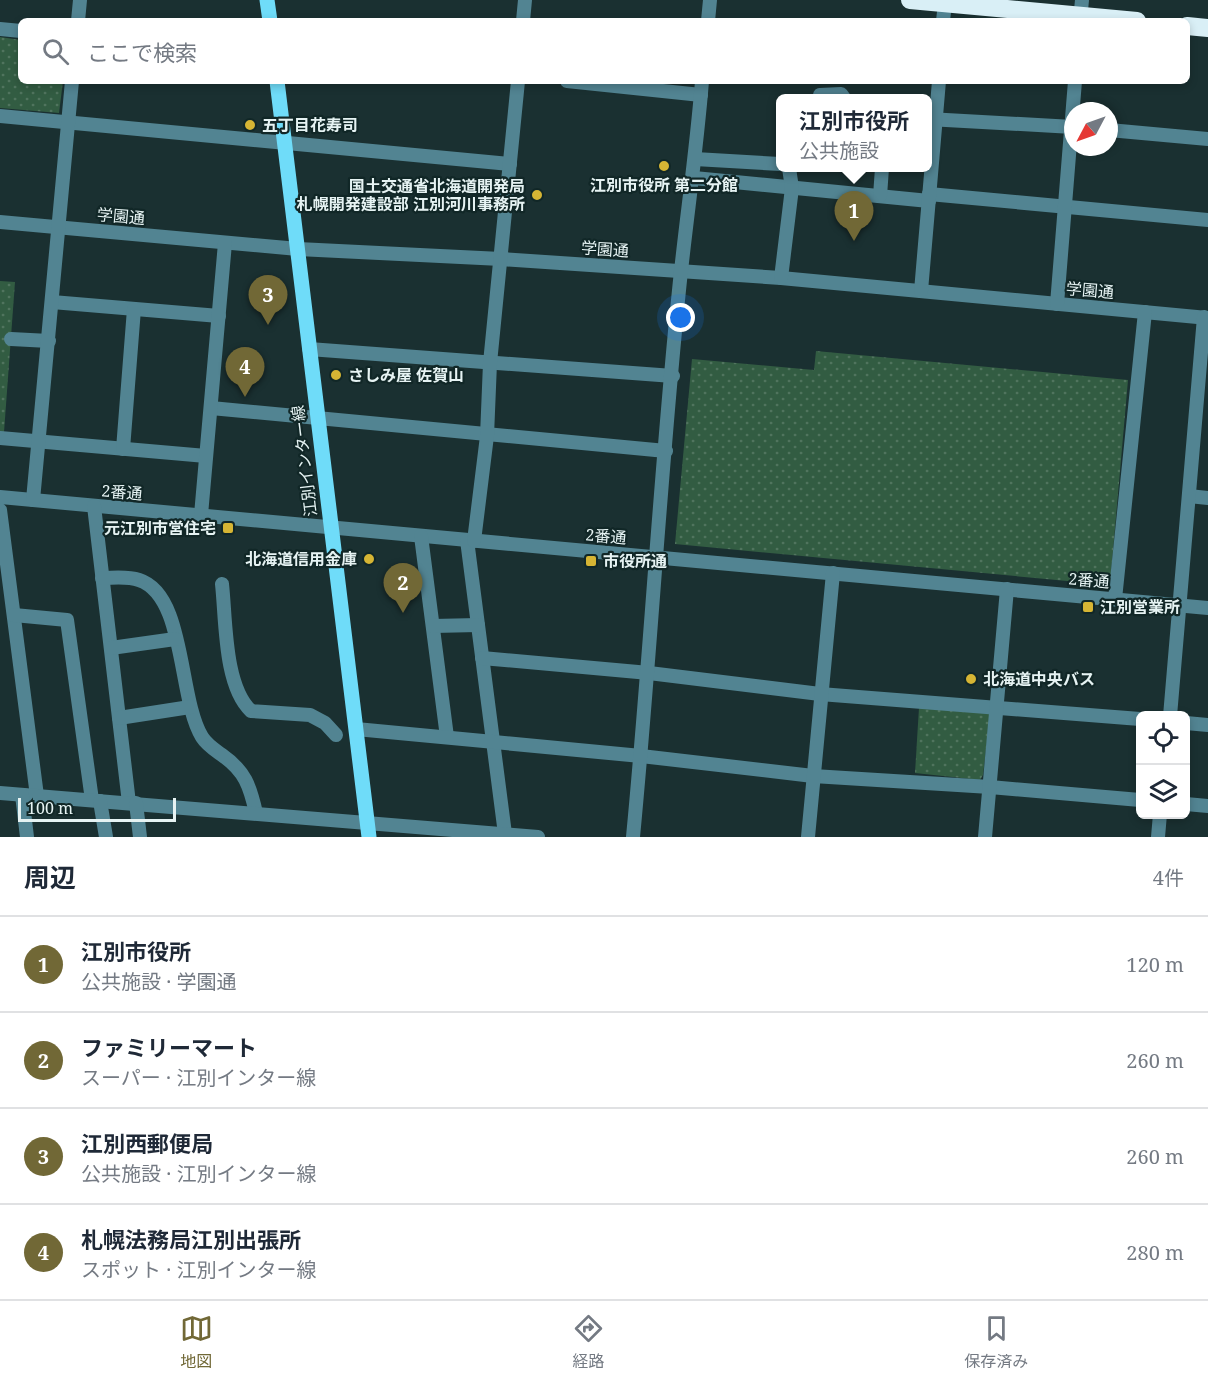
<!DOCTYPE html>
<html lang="ja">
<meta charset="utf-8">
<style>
body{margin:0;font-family:"Noto Serif","Noto Sans JP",serif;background:#f6f6f7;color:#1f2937}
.controls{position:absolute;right:18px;bottom:18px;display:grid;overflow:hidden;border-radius:9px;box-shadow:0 3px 9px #0003}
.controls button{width:54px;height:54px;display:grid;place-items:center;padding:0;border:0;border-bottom:2px solid #e0e1e3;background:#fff;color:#1f2937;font:30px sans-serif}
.compass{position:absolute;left:1064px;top:102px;width:54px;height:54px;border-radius:50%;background:#fff;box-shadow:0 3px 9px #0003;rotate:229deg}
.scale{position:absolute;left:18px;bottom:15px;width:158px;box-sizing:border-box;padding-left:6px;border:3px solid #e6f3f3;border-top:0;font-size:16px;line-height:21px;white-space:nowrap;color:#e6f3f3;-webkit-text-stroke:4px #112727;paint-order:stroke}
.you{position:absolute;left:681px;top:318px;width:21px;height:21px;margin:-15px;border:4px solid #fff;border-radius:50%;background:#1a73e8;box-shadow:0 0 0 9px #1a73e833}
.badge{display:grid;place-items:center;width:39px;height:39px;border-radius:50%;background:#716836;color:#fff;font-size:20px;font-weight:700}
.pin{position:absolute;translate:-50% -50px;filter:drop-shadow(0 2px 3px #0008)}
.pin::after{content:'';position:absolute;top:32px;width:21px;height:18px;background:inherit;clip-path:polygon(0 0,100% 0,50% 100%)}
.popup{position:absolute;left:776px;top:94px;width:156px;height:78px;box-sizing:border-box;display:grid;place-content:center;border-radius:9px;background:#fff;filter:drop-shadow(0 2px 4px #0005);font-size:20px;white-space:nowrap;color:#747a83}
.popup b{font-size:22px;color:#1f2937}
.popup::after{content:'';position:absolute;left:50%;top:100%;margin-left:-12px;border:12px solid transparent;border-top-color:#fff}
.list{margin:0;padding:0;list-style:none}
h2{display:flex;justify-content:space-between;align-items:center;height:78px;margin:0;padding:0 24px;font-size:26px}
h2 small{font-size:20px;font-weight:400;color:#747a83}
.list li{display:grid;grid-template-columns:39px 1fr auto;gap:18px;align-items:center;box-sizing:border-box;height:96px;padding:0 24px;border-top:2px solid #e0e1e3}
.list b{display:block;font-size:22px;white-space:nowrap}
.list p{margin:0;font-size:20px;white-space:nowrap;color:#747a83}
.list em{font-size:20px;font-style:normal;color:#747a83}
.icon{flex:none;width:33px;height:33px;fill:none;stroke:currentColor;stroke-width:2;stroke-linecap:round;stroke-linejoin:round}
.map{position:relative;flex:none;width:1208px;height:837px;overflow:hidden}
.search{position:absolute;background:#fff;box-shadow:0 3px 9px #0003;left:18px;right:18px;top:18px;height:66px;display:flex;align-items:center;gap:15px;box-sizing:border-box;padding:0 21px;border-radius:9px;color:#747a83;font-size:22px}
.sheet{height:462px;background:#fff}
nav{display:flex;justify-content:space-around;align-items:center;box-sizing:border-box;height:84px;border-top:2px solid #e0e1e3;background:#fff;font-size:16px;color:#747a83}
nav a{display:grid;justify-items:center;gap:3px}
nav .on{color:#716836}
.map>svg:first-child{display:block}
</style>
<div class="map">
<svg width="1208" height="837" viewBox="0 0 1208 837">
<defs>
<pattern id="green-dots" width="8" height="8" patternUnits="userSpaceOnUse" patternTransform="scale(1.5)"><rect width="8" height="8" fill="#325c42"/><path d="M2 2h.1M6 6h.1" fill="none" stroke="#50745e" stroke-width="1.8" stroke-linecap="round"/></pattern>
</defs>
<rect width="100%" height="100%" fill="#1a3031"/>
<g fill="url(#green-dots)">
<path d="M0 37 21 40V81H63L59 113 0 108Z"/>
<path d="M0 281 15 282 4 432H0Z"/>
<path d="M816 351 1128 380 1110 585 675 544 692 359 814 370Z"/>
<path d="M919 708 987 711 990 715 983 775 980 780 915 773Z"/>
</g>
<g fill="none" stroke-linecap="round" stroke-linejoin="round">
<g stroke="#528492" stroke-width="14">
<path d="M78 21 80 0"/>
<path d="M523 21 525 0"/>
<path d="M708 21 710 0"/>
<path d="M943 21 945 3"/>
<path d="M1080 21 1082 0"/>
<path d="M0 29 21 31"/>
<path d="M567 81 701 95"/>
<path d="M821 98 820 95 841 94 844 98"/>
<path d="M0 116 510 164"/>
<path d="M928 119 1073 127"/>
<path d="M1109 130 1208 139"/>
<path d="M695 159 780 164"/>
<path d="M694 178 929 201"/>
<path d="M929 194 1208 220"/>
<path d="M880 196 882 168"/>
<path d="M0 222 298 249 501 259 781 278 1208 318"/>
<path d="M781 278 792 188 789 168"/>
<path d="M921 291 939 81"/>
<path d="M52 302 219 316"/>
<path d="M1057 304 1075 81"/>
<path d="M11 339 49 341"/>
<path d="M309 349 673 376"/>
<path d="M211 408 666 451"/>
<path d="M0 438 206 456"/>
<path d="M123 449 134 309"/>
<path d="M1189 496 1208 498"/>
<path d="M0 497 1208 608"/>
<path d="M33 500 72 81"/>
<path d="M94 506 129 803"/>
<path d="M0 510 37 796"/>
<path d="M201 515 225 243"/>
<path d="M421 536 447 737"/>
<path d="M467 540 505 834"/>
<path d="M474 541 487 436 490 363 518 81"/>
<path d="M102 578C114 578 127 576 139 580 186 595 178 698 202 737 207 745 215 750 222 755 245 771 250 786 256 813"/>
<path d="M222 584C226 620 224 686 251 711L310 715 325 723 336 735"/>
<path d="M1115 599 1145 312"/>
<path d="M14 615 67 620 92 800"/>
<path d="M433 626 478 625"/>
<path d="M111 648 175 639"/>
<path d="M482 658 649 673 820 694 1140 719"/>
<path d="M1170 716 1204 317"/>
<path d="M119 718 190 707"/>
<path d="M1186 723 1208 725"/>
<path d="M356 729 641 756 813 776 990 787 1140 800"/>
<path d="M0 793 538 837"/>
<path d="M22 795 27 837"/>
<path d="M100 801 106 837"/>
<path d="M136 803 140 837"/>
<path d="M1186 804 1208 806"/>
<path d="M633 837C651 649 661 459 681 271 688 207 697 145 702 81"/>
<path d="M808 837 833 573"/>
<path d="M985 837 1007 589"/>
<path d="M1158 837 1160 814"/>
</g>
<g stroke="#6fdcf9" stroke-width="15">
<path d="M267 0 270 21"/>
<path d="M277 81 369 837"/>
</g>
<g stroke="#d9eff6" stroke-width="18">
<path d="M910 0 1137 21"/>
<path d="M1187 26 1208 28"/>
</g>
</g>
<g fill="#d6b534" stroke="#112727" stroke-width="2">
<circle cx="250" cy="125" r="6"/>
<circle cx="664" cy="166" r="6"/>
<circle cx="537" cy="195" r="6"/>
<circle cx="336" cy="375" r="6"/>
<rect x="222" y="522" width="12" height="12" rx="3"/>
<circle cx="369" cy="559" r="6"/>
<rect x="585" y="555" width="12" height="12" rx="3"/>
<rect x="1082" y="601" width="12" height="12" rx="3"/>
<circle cx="971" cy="679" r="6"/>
</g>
<g text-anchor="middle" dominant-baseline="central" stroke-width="4.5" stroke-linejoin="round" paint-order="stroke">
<g font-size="16" font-weight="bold" fill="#e6f3f3" stroke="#112727" text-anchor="start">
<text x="262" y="125">五丁目花寿司</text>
<text x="664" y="185" text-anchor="middle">江別市役所 第二分館</text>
<text x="525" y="186" text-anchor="end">国土交通省北海道開発局<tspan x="525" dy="18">札幌開発建設部 江別河川事務所</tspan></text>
<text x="348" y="375">さしみ屋 佐賀山</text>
<text x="216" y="528" text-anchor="end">元江別市営住宅</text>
<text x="357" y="559" text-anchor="end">北海道信用金庫</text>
<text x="603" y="561">市役所通</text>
<text x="1100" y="607">江別営業所</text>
<text x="983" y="679">北海道中央バス</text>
</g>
<g font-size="16" fill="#e6f3f3" stroke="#112727">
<text transform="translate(121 216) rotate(5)">学園通</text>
<text transform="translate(605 249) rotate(4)">学園通</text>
<text transform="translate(1090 290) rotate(5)">学園通</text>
<text transform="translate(304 461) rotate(-97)">江別インター線</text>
<text transform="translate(122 492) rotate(5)">2番通</text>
<text transform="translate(606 536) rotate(5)">2番通</text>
<text transform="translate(1089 580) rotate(5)">2番通</text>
</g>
</g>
</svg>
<div class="controls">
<button><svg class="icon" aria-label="locate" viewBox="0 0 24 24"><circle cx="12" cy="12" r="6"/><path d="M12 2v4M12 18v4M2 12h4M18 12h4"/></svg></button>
<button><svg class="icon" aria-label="layers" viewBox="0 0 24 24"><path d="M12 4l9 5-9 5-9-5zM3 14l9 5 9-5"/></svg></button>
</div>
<svg class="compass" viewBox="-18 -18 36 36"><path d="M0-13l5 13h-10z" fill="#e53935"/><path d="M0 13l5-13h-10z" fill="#747a83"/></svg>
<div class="scale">100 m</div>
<div class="you"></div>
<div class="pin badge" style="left:854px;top:241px">1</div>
<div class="popup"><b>江別市役所</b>公共施設</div>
<div class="pin badge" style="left:403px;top:613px">2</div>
<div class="pin badge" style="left:268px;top:325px">3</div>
<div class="pin badge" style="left:245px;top:397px">4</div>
<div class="search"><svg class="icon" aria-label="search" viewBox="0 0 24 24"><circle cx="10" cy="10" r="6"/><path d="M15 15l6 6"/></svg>ここで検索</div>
</div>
<section class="sheet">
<h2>周辺<small>4件</small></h2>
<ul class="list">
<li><span class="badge">1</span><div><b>江別市役所</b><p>公共施設 · 学園通</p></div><em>120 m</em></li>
<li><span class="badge">2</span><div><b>ファミリーマート</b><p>スーパー · 江別インター線</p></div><em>260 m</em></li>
<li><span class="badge">3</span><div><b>江別西郵便局</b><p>公共施設 · 江別インター線</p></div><em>260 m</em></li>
<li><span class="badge">4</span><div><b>札幌法務局江別出張所</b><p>スポット · 江別インター線</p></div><em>280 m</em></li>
</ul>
</section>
<nav>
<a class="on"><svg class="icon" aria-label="map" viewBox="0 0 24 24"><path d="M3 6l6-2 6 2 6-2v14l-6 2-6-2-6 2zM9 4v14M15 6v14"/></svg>地図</a>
<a><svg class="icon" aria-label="directions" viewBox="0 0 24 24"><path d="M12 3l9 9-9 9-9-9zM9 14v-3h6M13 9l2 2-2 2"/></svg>経路</a>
<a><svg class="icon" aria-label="saved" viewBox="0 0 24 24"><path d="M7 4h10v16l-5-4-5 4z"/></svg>保存済み</a>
</nav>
